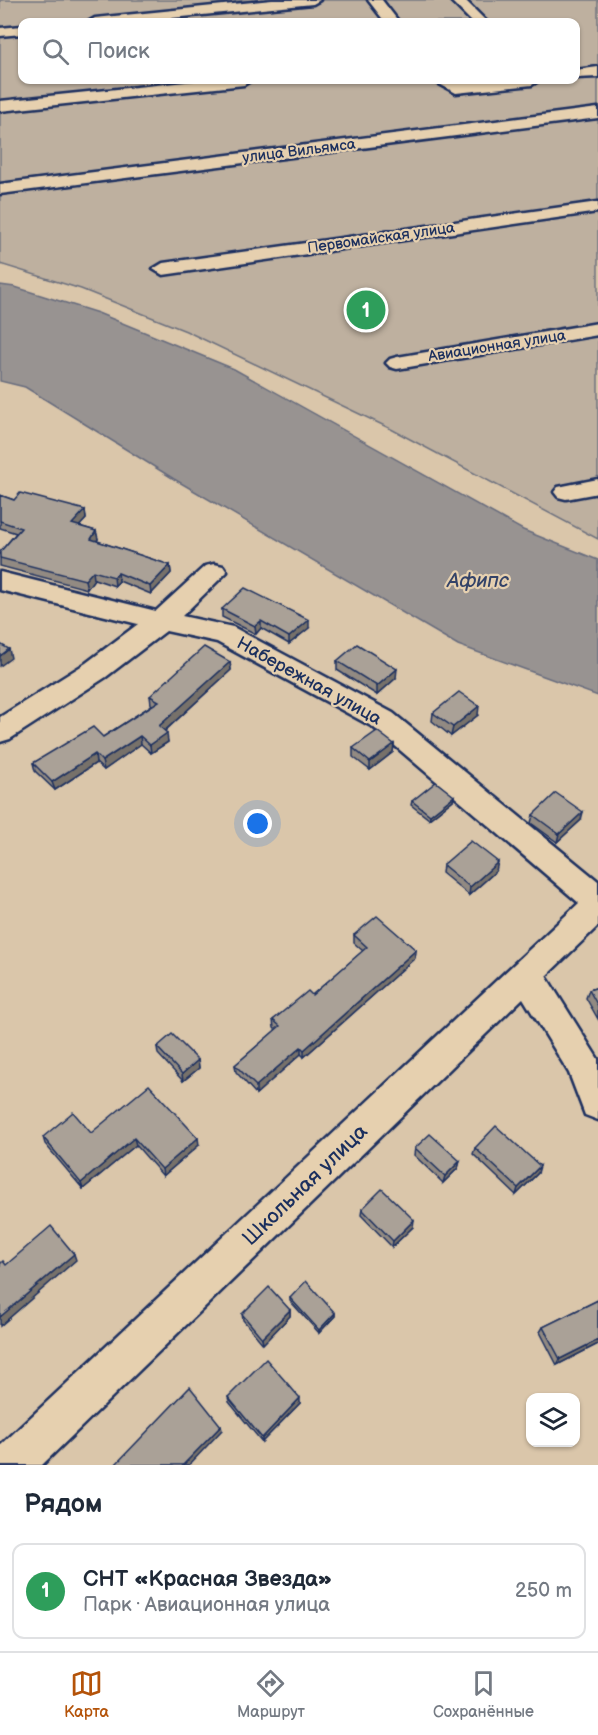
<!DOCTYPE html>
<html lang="ru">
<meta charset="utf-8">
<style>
body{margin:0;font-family:"Balsamiq Sans",sans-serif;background:#f6f6f7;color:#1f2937}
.controls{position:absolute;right:18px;bottom:18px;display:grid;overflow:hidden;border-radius:12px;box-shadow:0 2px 4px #0004}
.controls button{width:54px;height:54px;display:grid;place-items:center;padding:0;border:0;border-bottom:2px solid #e0e1e3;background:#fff;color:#1f2937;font:30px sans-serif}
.you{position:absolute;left:258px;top:824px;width:21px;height:21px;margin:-15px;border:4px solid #fff;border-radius:50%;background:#1a73e8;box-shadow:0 0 0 9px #1a73e833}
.badge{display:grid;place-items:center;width:39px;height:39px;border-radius:50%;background:#b45309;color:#fff;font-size:20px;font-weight:700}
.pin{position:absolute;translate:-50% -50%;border:3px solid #fff;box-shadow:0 2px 6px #0006}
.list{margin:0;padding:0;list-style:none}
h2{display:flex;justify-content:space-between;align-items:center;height:78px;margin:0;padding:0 24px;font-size:26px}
h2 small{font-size:20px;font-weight:400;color:#747a83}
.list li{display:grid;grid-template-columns:39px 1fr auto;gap:18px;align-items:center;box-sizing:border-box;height:96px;margin:0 12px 12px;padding:0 12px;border:2px solid #e0e1e3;border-radius:12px}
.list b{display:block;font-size:22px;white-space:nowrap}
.list p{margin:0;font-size:20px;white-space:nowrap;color:#747a83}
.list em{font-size:20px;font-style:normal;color:#747a83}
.icon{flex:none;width:33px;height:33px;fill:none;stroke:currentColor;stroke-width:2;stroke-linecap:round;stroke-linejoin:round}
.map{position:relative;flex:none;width:598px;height:1465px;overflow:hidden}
.search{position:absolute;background:#fff;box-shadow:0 2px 4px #0004;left:18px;right:18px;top:18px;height:66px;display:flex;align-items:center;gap:15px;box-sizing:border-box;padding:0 21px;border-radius:12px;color:#747a83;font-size:22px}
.sheet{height:186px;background:#fff}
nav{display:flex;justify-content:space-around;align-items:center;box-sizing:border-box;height:84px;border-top:2px solid #e0e1e3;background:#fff;font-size:16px;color:#747a83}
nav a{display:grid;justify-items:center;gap:3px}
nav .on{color:#b45309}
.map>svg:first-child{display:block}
</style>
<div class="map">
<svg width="598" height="1465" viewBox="0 0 598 1465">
<rect width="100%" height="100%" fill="#dac6aa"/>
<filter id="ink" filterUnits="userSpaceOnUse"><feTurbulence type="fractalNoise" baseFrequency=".0167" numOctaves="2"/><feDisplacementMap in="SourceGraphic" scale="12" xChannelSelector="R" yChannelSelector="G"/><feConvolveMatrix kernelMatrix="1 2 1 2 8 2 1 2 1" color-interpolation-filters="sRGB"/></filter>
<g filter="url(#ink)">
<path fill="#beb09f" stroke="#6c707e" stroke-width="1.5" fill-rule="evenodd" d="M0 0H598V539L391 429 186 331 81 289 0 264ZM22 22H576V80H22Z"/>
<path fill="#989391" stroke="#666b7d" stroke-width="1.5" d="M0 285 15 287 98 313 234 369 523 530 598 560V696L458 645 174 479 25 387 0 381Z"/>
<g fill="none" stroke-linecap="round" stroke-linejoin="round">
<defs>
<g id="minor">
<path d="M272 0H320L313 4 132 22H88L95 18Z"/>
<path d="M368 0H382L399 22H385Z"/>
<path d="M450 0H465L487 22H472Z"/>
<path d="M22 26V34L0 36V28Z"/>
<path d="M598 67V77L576 78V70Z"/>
<path d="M205 80H252L244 85 0 111V101Z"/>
<path d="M432 80H451L458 83 492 80H540L532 85 456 93Z"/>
<path d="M598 108V118L0 194V184Z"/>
<path d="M598 202V212L163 275 153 269 163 263Z"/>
<path d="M598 323V335L397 369 390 367 386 363 390 359 397 357Z"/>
<path d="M598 479V493L566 499 558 497 554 492 558 487Z"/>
<path d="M214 564 223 566 227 572 182 616 233 627 393 713 598 881V926L546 976 598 1059V1120L585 1115 569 1073 523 998 42 1465H0V1446L579 903 373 727 217 642 166 631 106 677 10 739 0 742V717L86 663 138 624 0 590V572L156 611 205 566Z"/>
</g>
</defs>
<use href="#minor" stroke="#1b2f5e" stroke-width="5"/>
<use href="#minor" fill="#e6d0af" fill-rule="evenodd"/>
</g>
<g fill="#928a82" stroke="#1b2f5e" stroke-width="1.5">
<path d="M0 495 14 500 85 510 86 519 79 526 96 531 98 539 97 541 170 565 171 573 151 594 119 581 115 586 94 579 87 589 0 566V552L16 533 0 528Z"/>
<path d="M222 609 309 628 289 644 261 628 256 634 222 617Z"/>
<path d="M337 661 396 678 377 695 337 670Z"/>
<path d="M230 662 231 670 165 731 168 742 151 753 141 744 104 770 96 763 55 790 35 771 33 763 103 737 152 705 151 704 150 696Z"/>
<path d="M433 713 478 715 451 736 432 721Z"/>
<path d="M394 744 393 752 370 770 353 757V748Z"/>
<path d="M454 796 453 800 429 819 411 805 412 801Z"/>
<path d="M533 815 581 820 557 842 531 823Z"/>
<path d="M443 865 496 871 469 895 442 873Z"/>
<path d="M354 935 416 950 415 958 304 1057 301 1054 256 1094 236 1072 235 1065 276 1030 274 1028 273 1020 312 995 363 951 354 943Z"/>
<path d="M598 987V1019L586 998 589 990Z"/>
<path d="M157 1047 198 1060 199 1068 183 1081 158 1054Z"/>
<path d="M91 1133 199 1145 163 1176 136 1145 83 1189 45 1144 43 1137Z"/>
<path d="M415 1148 460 1161 458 1168 443 1183 414 1155Z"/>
<path d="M475 1148 538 1173 516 1195 473 1154Z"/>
<path d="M362 1209 413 1227 392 1247 361 1215Z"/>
<path d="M290 1298 335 1313V1316L319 1333 290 1301Z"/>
<path d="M598 1300V1344L557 1365 540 1332 543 1327Z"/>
<path d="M290 1310V1316L263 1344 243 1320 242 1314Z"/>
<path d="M228 1397 300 1403 262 1442 229 1402Z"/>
</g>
<g fill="#77716a" stroke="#1b2f5e" stroke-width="1.5">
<path d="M85 510 86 519 74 532 72 524Z"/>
<path d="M96 531 98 539 92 547 91 539Z"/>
<path d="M170 565 171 573 151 594 150 586Z"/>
<path d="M93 571 94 579 87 589 85 580Z"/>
<path d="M118 573 119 581 115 586 114 577Z"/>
<path d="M309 620V628L289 644V637Z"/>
<path d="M261 621V628L256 634 255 626Z"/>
<path d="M9 649 11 658 0 666V656Z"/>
<path d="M230 662 231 670 160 735 159 726Z"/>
<path d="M397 669 396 678 377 695V686Z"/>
<path d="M479 706 478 715 451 736 453 727Z"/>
<path d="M167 733 168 742 151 753 150 745Z"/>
<path d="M140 736 141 744 104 770 102 761Z"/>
<path d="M394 744 393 752 370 770V762Z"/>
<path d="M95 754 96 763 55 790 52 782Z"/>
<path d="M454 796 453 800 429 819 430 815Z"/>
<path d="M583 812 581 820 557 842 559 834Z"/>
<path d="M498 862 496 871 469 895 470 887Z"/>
<path d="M416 950 415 958 304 1057V1050Z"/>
<path d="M301 1047V1054L256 1094V1086Z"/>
<path d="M198 1060 199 1068 183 1081 182 1074Z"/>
<path d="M134 1138 136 1145 83 1189 81 1183Z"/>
<path d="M198 1138 199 1145 163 1176 162 1169Z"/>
<path d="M460 1161 458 1168 443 1183 445 1176Z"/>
<path d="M540 1166 538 1173 516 1195 518 1188Z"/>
<path d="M414 1220 413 1227 392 1247 393 1241Z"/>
<path d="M74 1254 76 1260 0 1326V1317Z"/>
<path d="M290 1310V1316L263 1344 262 1338Z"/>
<path d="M335 1313V1316L319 1333V1330Z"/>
<path d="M598 1340V1344L557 1365 560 1359Z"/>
<path d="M300 1398V1403L262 1442V1438Z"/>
<path d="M221 1426 222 1430 189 1465H183Z"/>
</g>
<g fill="#aaa197" stroke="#1b2f5e" stroke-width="1.5">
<path d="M20 493 85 510 72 524 96 531 91 539 170 565 150 586 118 573 114 577 93 571 85 580 0 558V552L21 528 0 521V495L14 500Z"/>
<path d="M245 588 309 620 289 637 261 621 255 626 222 609Z"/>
<path d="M0 644 9 649 0 656Z"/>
<path d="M357 644 397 669 377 686 337 661Z"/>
<path d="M204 647 230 662 159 726 167 733 150 745 140 736 102 761 95 754 52 782 33 763 93 727 103 737 159 701 150 696Z"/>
<path d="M459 692 479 706 453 727 433 713Z"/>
<path d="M377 731 394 744 370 762 353 748Z"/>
<path d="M436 782 454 796 430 815 412 801Z"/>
<path d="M556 793 583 812 559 834 533 815Z"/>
<path d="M471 841 498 862 470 887 443 865Z"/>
<path d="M377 916 416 950 304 1050 301 1047 256 1086 235 1065 280 1026 273 1020 308 991 312 995 367 947 354 935Z"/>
<path d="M598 987V1006L589 990Z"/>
<path d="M172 1034 198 1060 182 1074 157 1047Z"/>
<path d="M149 1085 198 1138 162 1169 134 1138 81 1183 43 1137 73 1112 91 1133Z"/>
<path d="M496 1126 540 1166 518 1188 475 1148Z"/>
<path d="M430 1134 460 1161 445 1176 415 1148Z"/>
<path d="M382 1189 414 1220 393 1241 362 1209Z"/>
<path d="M51 1226 74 1254 0 1317V1264L3 1261 6 1265Z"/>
<path d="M306 1281 335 1313 319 1330 290 1298Z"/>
<path d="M269 1287 290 1310 262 1338 242 1314Z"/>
<path d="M598 1300V1340L560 1359 543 1327Z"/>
<path d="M266 1359 300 1398 262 1438 228 1397Z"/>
<path d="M190 1387 221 1426 183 1465H115Z"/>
</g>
</g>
<g text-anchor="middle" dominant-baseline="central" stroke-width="4.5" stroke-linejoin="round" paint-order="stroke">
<g font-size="15" fill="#1b2f5e" stroke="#e6d0af">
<text transform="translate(299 151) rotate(-7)">улица Вильямса</text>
<text transform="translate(381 238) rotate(-8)">Первомайская улица</text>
<text transform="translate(497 346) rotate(-9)">Авиационная улица</text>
</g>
<g font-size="18" fill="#1b2f5e" stroke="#e6d0af">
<text transform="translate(309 681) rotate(29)">Набережная улица</text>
</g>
<g font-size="20" font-style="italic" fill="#344368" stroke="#e6d0af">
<text x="478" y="581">Афипс</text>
</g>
<g font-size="21" fill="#1b2f5e" stroke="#e6d0af">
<text transform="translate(305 1185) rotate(-44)">Школьная улица</text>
</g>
</g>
</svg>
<div class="controls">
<button><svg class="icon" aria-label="layers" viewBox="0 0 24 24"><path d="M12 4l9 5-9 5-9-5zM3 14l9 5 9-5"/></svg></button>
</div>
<div class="you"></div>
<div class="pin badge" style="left:366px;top:310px;background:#2e9e5b">1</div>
<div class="search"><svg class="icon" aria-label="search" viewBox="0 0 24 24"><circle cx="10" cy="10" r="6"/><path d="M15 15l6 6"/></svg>Поиск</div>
</div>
<section class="sheet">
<h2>Рядом<small></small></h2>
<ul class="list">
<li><span class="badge" style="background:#2e9e5b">1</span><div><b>СНТ «Красная Звезда»</b><p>Парк · Авиационная улица</p></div><em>250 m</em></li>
</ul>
</section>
<nav>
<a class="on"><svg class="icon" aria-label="map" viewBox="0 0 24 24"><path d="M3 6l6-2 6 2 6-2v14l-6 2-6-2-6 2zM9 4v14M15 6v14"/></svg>Карта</a>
<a><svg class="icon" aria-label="directions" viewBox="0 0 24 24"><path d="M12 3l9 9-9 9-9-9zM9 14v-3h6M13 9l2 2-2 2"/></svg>Маршрут</a>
<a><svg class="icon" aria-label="saved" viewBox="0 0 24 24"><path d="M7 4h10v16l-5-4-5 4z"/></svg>Сохранённые</a>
</nav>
